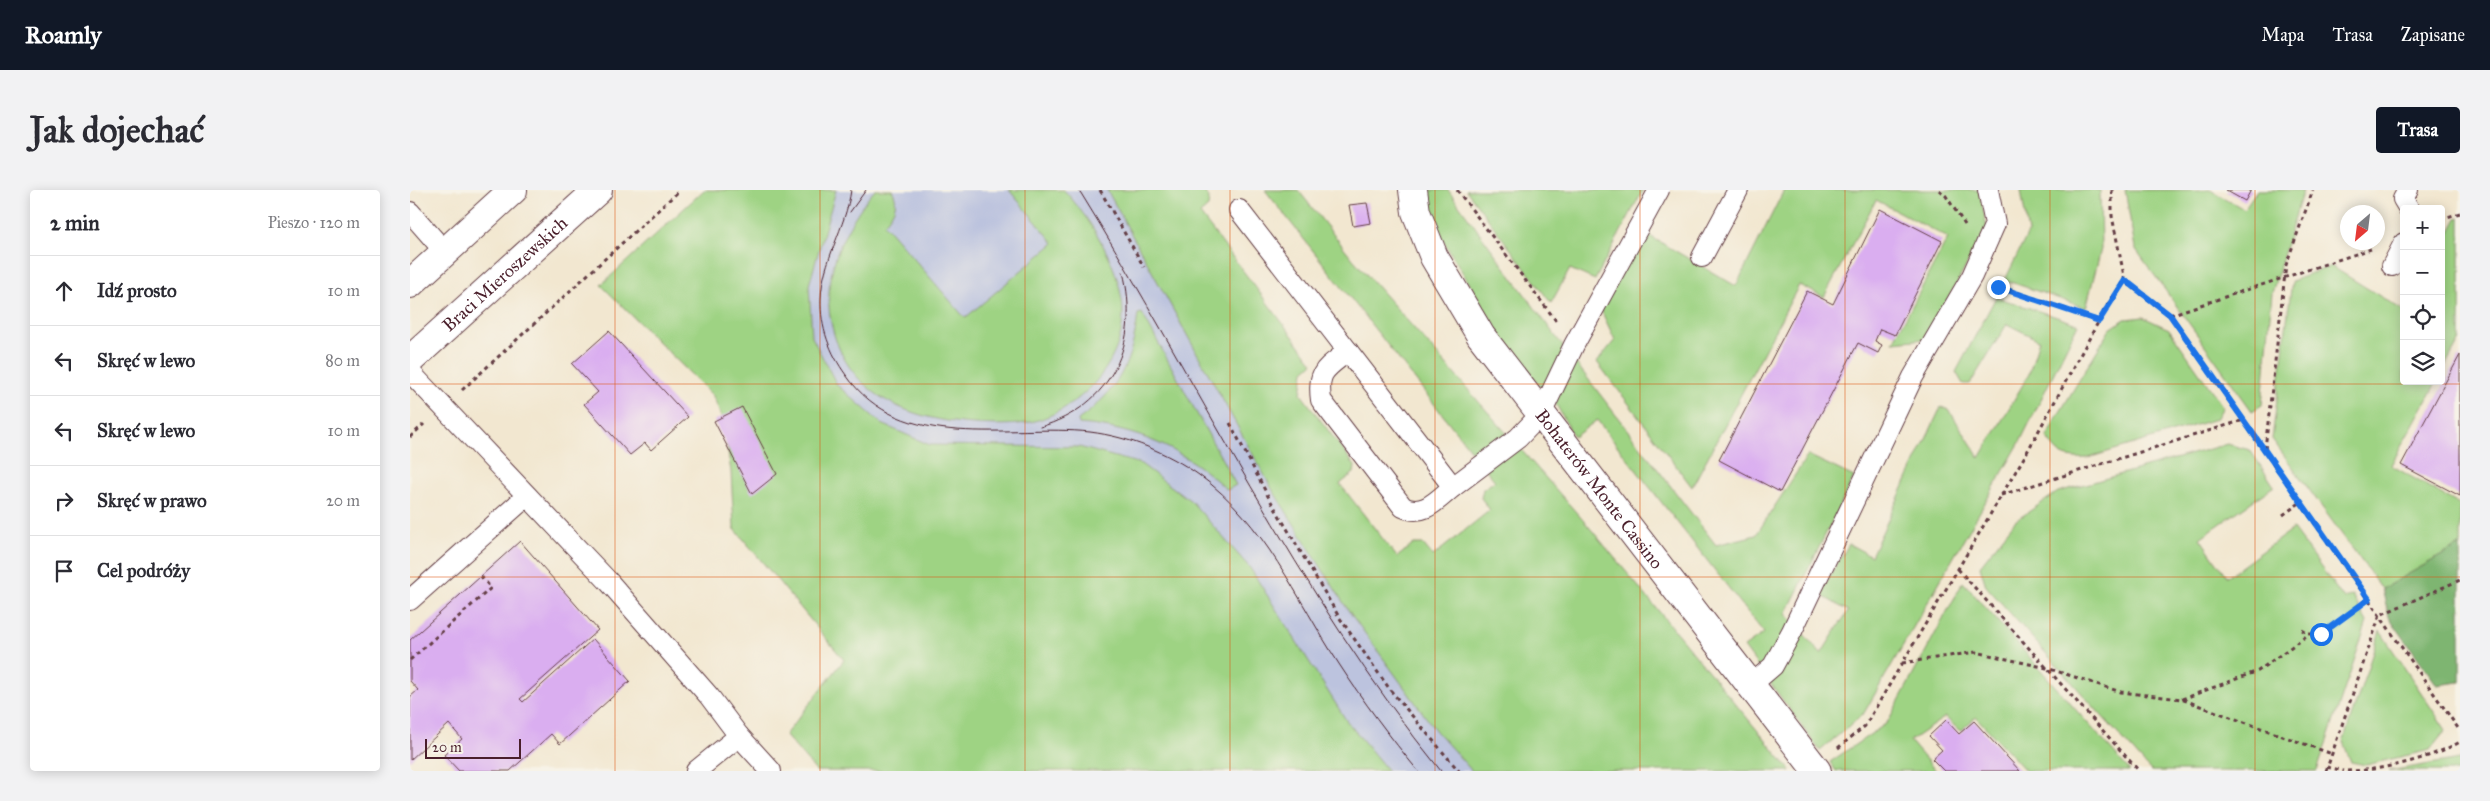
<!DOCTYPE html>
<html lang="pl">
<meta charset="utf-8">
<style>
body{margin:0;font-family:"IM FELL Great Primer",serif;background:#f2f2f3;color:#2b2b33}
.controls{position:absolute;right:15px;top:15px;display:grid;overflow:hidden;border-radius:5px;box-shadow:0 2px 12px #0003}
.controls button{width:45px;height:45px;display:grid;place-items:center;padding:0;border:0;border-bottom:1px solid #e1e1e2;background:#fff;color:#2b2b33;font:25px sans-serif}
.compass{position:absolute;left:1930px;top:15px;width:45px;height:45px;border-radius:50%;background:#fff;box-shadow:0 2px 12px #0003;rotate:208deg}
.scale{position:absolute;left:15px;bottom:12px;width:96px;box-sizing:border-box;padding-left:5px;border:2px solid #4a1f2b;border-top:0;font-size:14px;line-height:18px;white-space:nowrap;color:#4a1f2b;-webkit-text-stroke:4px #f7f3e8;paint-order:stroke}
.stop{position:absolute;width:15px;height:15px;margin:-11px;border:4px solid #1a73e8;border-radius:50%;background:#fff}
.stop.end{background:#1a73e8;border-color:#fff;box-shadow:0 1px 5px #0008}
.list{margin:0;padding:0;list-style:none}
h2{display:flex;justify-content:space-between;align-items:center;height:65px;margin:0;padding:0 20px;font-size:21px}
h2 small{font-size:16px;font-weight:400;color:#7c7c81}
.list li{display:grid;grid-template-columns:32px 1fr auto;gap:15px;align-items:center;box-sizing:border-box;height:70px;padding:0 20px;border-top:1px solid #e1e1e2}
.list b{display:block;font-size:19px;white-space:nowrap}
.list em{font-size:16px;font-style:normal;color:#7c7c81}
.icon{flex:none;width:28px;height:28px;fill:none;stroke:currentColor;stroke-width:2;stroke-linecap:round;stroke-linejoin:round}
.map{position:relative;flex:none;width:2050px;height:581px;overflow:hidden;border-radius:5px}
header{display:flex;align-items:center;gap:30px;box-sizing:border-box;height:70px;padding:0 25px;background:#111827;color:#fff}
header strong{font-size:24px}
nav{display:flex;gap:28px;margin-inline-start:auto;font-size:18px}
.intro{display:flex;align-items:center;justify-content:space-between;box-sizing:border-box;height:120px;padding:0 30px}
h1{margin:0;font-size:35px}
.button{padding:12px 22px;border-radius:5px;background:#111827;color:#fff;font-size:18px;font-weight:700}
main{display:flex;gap:30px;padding:0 30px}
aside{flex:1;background:#fff;border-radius:5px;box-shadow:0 2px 12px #0003}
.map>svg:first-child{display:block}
</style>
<header>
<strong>Roamly</strong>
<nav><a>Mapa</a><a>Trasa</a><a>Zapisane</a></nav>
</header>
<div class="intro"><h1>Jak dojechać</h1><a class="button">Trasa</a></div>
<main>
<aside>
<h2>2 min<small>Pieszo · 120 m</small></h2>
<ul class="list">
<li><svg class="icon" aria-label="ahead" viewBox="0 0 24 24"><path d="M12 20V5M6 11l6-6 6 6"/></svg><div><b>Idź prosto</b></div><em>10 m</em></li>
<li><svg class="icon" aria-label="left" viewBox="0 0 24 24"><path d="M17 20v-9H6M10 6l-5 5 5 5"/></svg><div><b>Skręć w lewo</b></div><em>80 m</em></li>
<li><svg class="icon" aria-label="left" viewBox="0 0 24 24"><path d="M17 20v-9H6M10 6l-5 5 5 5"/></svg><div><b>Skręć w lewo</b></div><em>10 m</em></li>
<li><svg class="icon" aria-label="right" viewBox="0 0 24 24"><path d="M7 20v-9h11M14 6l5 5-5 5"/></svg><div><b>Skręć w prawo</b></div><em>20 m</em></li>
<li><svg class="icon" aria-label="arrive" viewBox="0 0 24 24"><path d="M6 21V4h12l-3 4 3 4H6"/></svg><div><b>Cel podróży</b></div></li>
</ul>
</aside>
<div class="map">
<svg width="2050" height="581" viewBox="0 0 2050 581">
<rect width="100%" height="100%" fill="#f7f3e8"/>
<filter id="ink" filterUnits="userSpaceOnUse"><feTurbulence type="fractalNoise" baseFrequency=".02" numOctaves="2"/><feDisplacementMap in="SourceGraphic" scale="10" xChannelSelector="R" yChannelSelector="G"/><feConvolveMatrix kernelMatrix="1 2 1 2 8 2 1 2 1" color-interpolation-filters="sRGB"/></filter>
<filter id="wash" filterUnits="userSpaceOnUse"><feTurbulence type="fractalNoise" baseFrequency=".0096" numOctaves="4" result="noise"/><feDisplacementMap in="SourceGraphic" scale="20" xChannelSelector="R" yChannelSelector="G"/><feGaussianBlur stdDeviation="1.12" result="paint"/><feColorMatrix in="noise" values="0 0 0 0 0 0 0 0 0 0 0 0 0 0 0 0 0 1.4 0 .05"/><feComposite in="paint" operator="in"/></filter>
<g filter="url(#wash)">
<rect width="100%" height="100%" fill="#f2e7d0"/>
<path fill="#bcc3de" d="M426 0H697L862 299 938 420 1026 541 1062 581H978L936 530 587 258 520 255 472 234 427 195 402 147 399 95Z"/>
<g fill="#9ed383" stroke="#747957">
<path d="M294 0H426L399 95 402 147 427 195 472 234 520 255 669 257 731 274 781 311 840 378 936 530 978 581H406L375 545 434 470 324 338 321 282 313 231 303 206 191 95Z"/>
<path d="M465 0H482C490 13 483 24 474 34L555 128 644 53 599 0H654C680 29 704 67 711 105 723 162 677 216 625 231 606 236 584 235 565 234 498 230 435 204 421 132 411 85 435 34 465 0Z"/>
<path d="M697 0H793L799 8 798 17 790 24 903 173 894 181 891 204 945 276 944 283 930 294 987 367 1004 354H1013L1023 366 1080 320 1071 308 1073 299 1085 291 855 0H888L943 69 1180 338 1381 581H1062L1026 541 938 420 862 299Z"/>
<path d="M1015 0H1038L1152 155 1306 355 1346 345 1398 265 1444 287 1376 424 1411 464 1438 421 1409 404 1439 354 1461 366 1531 217 1539 220 1570 268 1619 184 1629 150 1597 134 1560 194H1553L1546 182 1586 107 1668 134 1610 252 1454 523 1410 561 1334 457 1354 443 1187 230 1164 247 1147 216 1102 163 1029 44Z"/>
<path d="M1056 0H1233L1185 90 1160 79 1141 113Z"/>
<path d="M1374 0H1569L1577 38 1516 149 1483 152 1538 48 1466 10 1414 107 1389 95 1282 297 1187 172 1205 150 1189 116 1231 41 1326 96Z"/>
<path d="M1611 0H1690L1691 59 1676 118 1595 90 1618 43Z"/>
<path d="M1715 0H1800L1834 19 1847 0H1893L1862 103 1852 215 1842 221 1725 58Z"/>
<path d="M2050 27V149L2031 183V58L2047 28Z"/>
<path d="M1921 76 1994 121V191H2027L1981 275 2050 315V355L1972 399 1862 249 1882 91Z"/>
<path d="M732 123 826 295 817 300C776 260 726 238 669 234L668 230C708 201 722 173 728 124Z"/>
<path d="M1733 127 1759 139 1813 217 1806 229 1678 268C1656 269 1648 267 1637 247L1644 232 1700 139 1715 129Z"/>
<path d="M1817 254 1840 260 1864 296 1790 348 1817 387 1883 339 1934 409 1942 405 1957 432 1907 581H1741L1576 396 1570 376 1605 331 1648 302Z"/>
<path d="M1553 392 1720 581H1616L1566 527 1550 541 1535 527 1500 551 1526 581H1426L1420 572 1477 533Z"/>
<path d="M1970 441 2036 540 2020 560 1956 575 1941 572 1933 552Z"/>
<path d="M2050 569V581H1979Z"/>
</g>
<path fill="#7eb571" stroke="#646a4e" d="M2050 355V492L2027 495 1979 427 1972 399Z"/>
<g id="blocks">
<g fill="#daaef0">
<path d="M1815 0H1841L1835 11Z"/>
<path d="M957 13 961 33 943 36 939 15Z"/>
<path d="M1470 19 1532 51 1485 145 1470 139 1465 151 1472 155 1468 163 1448 153 1370 302 1309 270 1397 101 1423 114Z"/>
<path d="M199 141 278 227 241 260 235 253 220 265 174 214 188 202 162 174Z"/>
<path d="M2050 165V306L1991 275Z"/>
<path d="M332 217 367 284 342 304 304 231Z"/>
<path d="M110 351 188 440 110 509 113 512 183 449 220 491 150 554 141 544 100 581H49L34 565 52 549 39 534 0 570V507L8 500 0 491V450Z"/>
<path d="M1536 530 1549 544 1564 531 1610 581H1534L1522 569 1532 560 1519 546Z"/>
</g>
</g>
</g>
<g filter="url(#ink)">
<use href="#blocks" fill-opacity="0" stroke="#633d44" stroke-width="1"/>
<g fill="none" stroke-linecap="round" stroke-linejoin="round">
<defs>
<g id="lane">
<path d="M1998 0 1993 9 1999 19"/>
<path d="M829 20 1043 297 1108 248 1131 224 1164 155 1249 0"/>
<path d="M0 22 35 62"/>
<path d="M1292 67 1328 0"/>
<path d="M1982 76 1994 53"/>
<path d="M938 161C916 179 907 180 911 210L993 317C1014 327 1027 310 1043 297"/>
<path d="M0 182 199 392 299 506 329 546 361 581"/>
<path d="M0 410 117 306"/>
<path d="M1342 494 1363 476 1382 441 1503 187 1562 86 1585 34 1578 0"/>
<path d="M286 581 329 546"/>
</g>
<g id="street">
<path id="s1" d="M1003 0 1006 22 1024 67 1071 146 1407 581"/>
</g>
<g id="secondary">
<path d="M0 94 103 0"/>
<path id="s2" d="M0 170 188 0"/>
</g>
</defs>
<use href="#lane" stroke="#633d44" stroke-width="22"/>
<use href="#street" stroke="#633d44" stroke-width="30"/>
<use href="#secondary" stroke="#633d44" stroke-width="30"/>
<g stroke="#633d44" stroke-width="3" stroke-dasharray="4 4" stroke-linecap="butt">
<path d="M690 0 734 77"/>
<path d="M1047 0 1147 132"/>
<path d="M1529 0 1536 6 1555 35"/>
<path d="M1702 0V26L1715 91 1760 125 2050 541"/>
<path d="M2031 29 2050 23"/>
<path d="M1585 95 1689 131"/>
<path d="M1760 125 1961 59"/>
<path d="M52 200 270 0"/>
<path d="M820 233 859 308 929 427 981 501 1049 581"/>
<path d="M0 247 14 234"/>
<path d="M1855 259 1876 75 1903 0"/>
<path d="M1591 305 1834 230"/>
<path d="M1873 325 1891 312"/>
<path d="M1548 379 1729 581"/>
<path d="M1892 440 1899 444H1911L1959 409"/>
<path d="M0 470 81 398 69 384"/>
<path d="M1492 473 1566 462 1637 478 1711 502 1771 509 1922 564"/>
<path d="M1772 509 1848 481 1899 444"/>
<path d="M1428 558 1455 536 1616 264 1697 116 1715 91"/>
<path d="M1917 577 1934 581"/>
<path d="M1916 581 1970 425 2050 390"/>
<path d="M1937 581C1975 580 2016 570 2050 552"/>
</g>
<use href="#lane" stroke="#fff" stroke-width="20"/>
<use href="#street" stroke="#fff" stroke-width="28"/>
<use href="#secondary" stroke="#fff" stroke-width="28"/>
<g stroke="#4a1f2b" stroke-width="1">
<path d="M441 0C436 37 412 71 411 109 410 137 420 163 436 185 492 265 598 233 680 242 719 247 757 262 789 285 855 332 886 408 929 474 953 511 980 547 1008 581"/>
<path d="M669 0C788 192 888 405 1031 581"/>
<path d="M440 22 456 0"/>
<path d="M630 237C702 216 731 152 713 82"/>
</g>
</g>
</g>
<g fill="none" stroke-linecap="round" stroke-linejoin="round" filter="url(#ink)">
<path stroke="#1a73e8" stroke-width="6" d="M1588 97 1689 131 1715 90 1760 125 1959 409 1911 444"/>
</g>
<path fill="none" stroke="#e0560e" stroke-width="1" stroke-opacity="0.55" d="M205 0V581M410 0V581M615 0V581M820 0V581M1025 0V581M1230 0V581M1435 0V581M1640 0V581M1845 0V581M0 194H2050M0 387H2050"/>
<g text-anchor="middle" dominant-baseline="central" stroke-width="4.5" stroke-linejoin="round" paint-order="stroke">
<g font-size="18" fill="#4a1f2b" stroke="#f7f3e8">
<text stroke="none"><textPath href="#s2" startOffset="128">Braci Mieroszewskich</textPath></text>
<text stroke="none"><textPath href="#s1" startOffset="356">Bohaterów Monte Cassino</textPath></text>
</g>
</g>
</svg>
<div class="controls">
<button>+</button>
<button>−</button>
<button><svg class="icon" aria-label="locate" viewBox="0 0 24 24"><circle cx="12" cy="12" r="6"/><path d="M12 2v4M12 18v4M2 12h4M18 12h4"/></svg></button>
<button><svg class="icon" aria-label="layers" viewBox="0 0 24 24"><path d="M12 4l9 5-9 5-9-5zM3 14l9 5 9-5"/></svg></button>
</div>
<svg class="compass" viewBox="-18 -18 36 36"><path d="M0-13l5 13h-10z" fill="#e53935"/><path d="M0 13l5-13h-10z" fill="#7c7c81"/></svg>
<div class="scale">20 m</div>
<div class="stop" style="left:1911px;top:444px"></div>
<div class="stop end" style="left:1588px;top:97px"></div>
</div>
</main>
